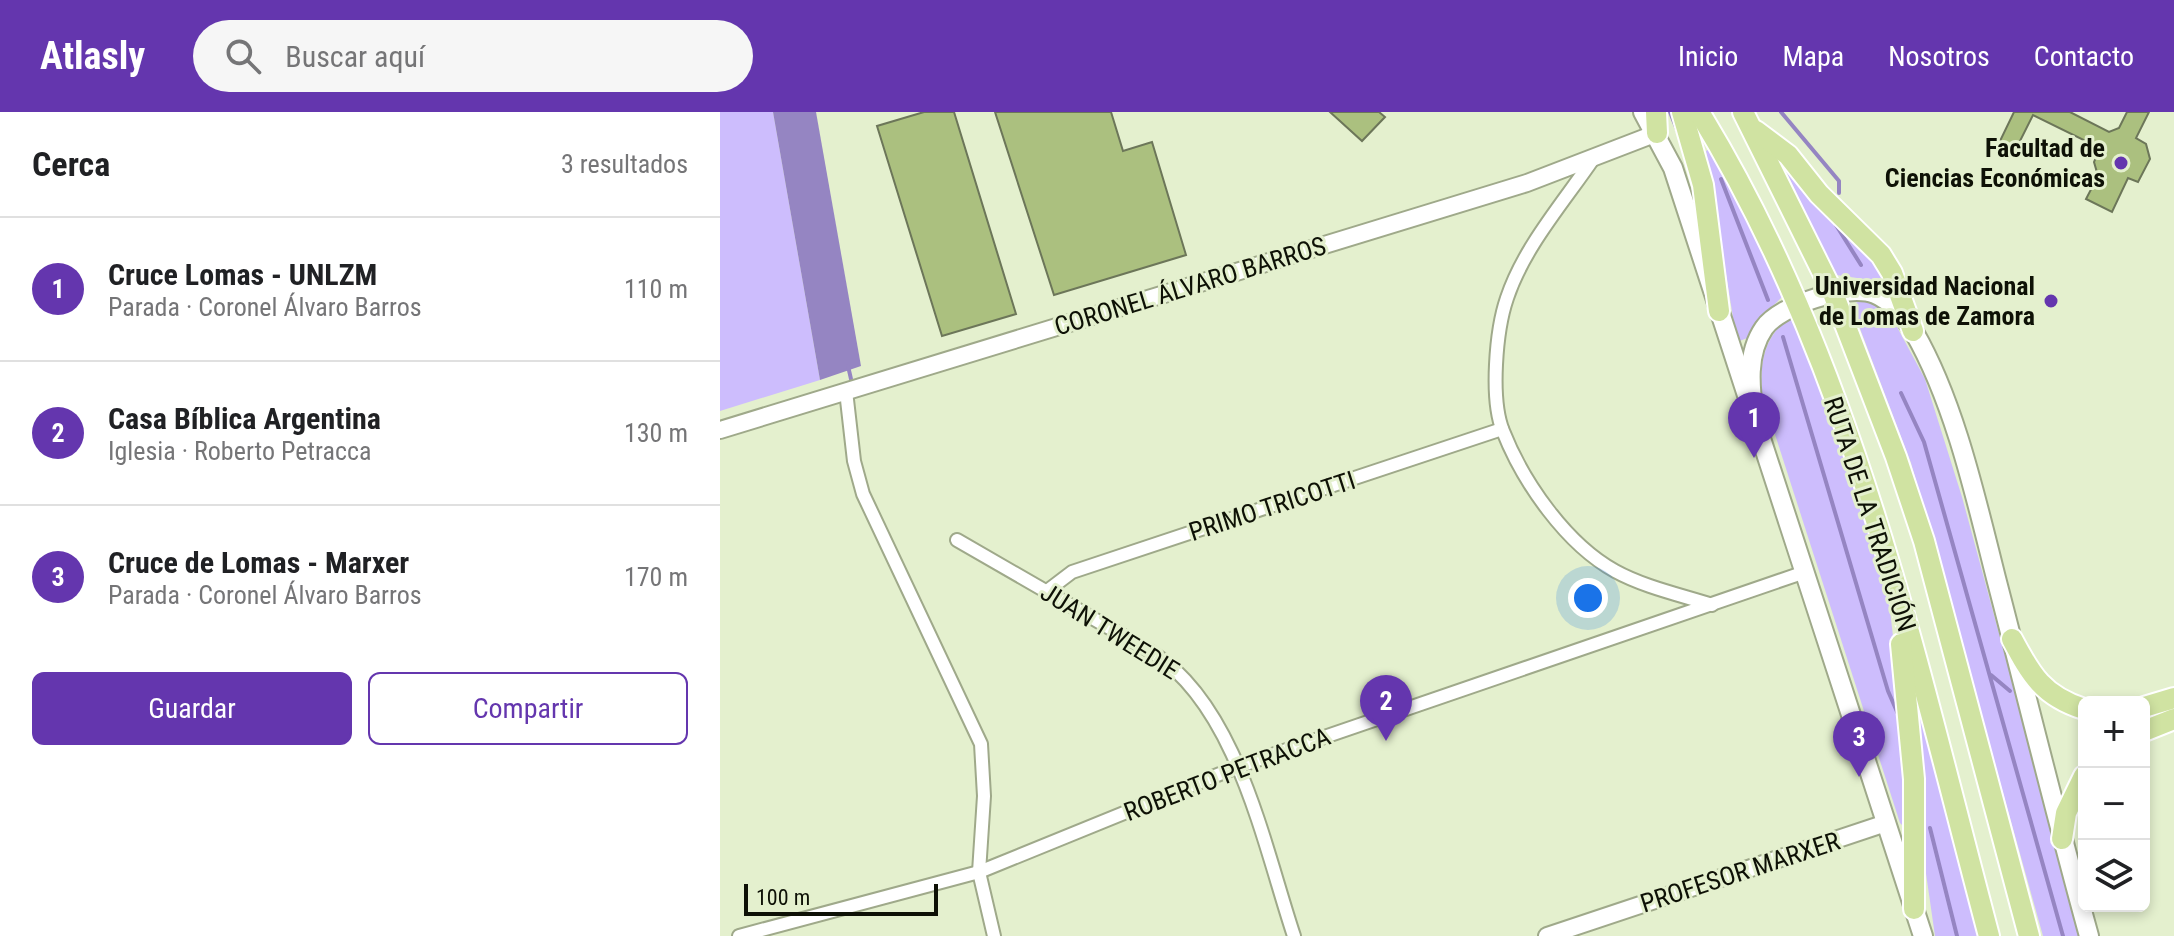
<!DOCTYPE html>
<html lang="es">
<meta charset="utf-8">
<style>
body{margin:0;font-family:"Roboto Condensed",sans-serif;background:#f6f6f6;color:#202124}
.controls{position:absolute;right:24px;bottom:24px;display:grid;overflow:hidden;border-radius:12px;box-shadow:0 4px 12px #0003}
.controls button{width:72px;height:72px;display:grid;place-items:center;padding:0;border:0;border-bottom:2px solid #e0e0e0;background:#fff;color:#202124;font:40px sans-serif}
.scale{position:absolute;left:24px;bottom:20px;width:194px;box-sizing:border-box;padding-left:8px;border:4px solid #0e1106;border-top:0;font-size:22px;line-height:28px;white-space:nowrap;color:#0e1106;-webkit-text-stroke:6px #e4f0ce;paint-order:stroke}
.you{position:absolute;left:868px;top:486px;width:28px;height:28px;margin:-20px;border:6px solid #fff;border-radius:50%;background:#1a73e8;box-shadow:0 0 0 12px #1a73e833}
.badge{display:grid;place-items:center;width:52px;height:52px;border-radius:50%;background:#6436ae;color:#fff;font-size:26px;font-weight:700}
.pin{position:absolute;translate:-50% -66px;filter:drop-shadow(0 2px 4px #0008)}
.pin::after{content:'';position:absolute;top:42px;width:28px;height:24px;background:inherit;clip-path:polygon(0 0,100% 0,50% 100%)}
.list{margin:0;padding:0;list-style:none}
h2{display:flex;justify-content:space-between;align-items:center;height:104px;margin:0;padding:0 32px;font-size:34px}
h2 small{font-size:26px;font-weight:400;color:#757577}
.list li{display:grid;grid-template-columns:52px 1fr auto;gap:24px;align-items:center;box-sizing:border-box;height:144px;padding:0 32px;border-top:2px solid #e0e0e0}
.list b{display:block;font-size:30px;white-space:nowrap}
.list p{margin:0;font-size:26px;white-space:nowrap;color:#757577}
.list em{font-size:26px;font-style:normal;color:#757577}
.actions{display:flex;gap:16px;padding:24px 32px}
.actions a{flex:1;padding:18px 0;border:2px solid #6436ae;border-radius:12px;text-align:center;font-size:28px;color:#6436ae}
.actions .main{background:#6436ae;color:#fff}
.icon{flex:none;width:44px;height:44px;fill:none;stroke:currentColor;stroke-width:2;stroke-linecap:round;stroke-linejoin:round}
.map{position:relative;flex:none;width:1454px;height:824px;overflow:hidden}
header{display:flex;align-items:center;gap:48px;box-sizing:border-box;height:112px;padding:0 40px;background:#6436ae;color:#fff}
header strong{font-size:38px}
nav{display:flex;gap:44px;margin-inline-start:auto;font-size:28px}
.search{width:560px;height:72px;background:#f6f6f6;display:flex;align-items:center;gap:20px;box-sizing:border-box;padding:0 28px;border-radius:44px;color:#757577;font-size:30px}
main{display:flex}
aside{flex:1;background:#fff}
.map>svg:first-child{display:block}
</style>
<header>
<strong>Atlasly</strong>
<div class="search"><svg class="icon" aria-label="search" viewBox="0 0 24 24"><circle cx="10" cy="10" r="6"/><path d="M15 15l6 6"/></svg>Buscar aquí</div>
<nav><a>Inicio</a><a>Mapa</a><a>Nosotros</a><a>Contacto</a></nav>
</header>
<main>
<aside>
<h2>Cerca<small>3 resultados</small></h2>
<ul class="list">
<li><span class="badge">1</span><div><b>Cruce Lomas - UNLZM</b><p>Parada · Coronel Álvaro Barros</p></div><em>110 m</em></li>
<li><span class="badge">2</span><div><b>Casa Bíblica Argentina</b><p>Iglesia · Roberto Petracca</p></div><em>130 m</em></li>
<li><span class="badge">3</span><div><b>Cruce de Lomas - Marxer</b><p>Parada · Coronel Álvaro Barros</p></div><em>170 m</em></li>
</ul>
<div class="actions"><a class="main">Guardar</a><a>Compartir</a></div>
</aside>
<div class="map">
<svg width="1454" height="824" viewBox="0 0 1454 824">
<rect width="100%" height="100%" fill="#e4f0ce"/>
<g fill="#cdbdfd">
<path d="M0 0H53L100 268 0 299Z"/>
<path d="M991 36 1064 183 1042 205 1030 225 1017 230 986 39Z"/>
<path d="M1061 49 1168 164 1158 169 1116 163Z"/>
<path d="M1149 185 1169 200 1205 267 1242 385 1361 824H1323L1191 351 1131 193Z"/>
<path d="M1073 202 1119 314 1167 473 1187 643 1186 717 1180 711 1042 282C1039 248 1045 223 1073 202Z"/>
<path d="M1198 602 1203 605 1261 824H1215L1200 720Z"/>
</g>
<path fill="#9585c2" d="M53 0H96L141 254 100 268Z"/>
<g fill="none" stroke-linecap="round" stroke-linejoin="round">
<g stroke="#9585c2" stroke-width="4">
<path d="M950 0 958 20"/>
<path d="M1061 0 1119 69V81"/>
<path d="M1001 67 1048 188"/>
<path d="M1116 113 1141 153"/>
<path d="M1063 225 1168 579 1178 602"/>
<path d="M128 254 131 267"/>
<path d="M1181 281 1204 330 1343 824"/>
<path d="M1271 563 1290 579"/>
<path d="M1210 716 1237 824"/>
</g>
</g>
<g fill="#abc07f" stroke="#6c7659" stroke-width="2">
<path d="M204 0H234L296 202 222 224 157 14Z"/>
<path d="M275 0H391L403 39 432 30 466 143 334 183Z"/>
<path d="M610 0H659L665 5 642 29Z"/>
<path d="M1294 0H1350L1389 20 1399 16 1407 0H1429L1416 26 1426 32 1430 47 1418 70 1408 66 1392 100 1366 87 1378 64 1374 50 1380 36 1313 3 1295 39 1279 31Z"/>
</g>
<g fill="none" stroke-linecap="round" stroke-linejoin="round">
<defs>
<g id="minor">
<path d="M873 47C843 91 804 135 787 186 776 218 770 287 783 319 803 370 846 432 895 459 924 475 961 483 992 493"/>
<path d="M126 279 134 349 143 382 261 632 264 684 259 760 274 824"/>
<path d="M237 428 433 541C517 594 544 734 574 824"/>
<path d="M327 479 352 460 782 317"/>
<path d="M19 824 259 760 517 655 1085 460"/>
</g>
<g id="tertiary">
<path d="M0 318 807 71 937 21"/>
<path d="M827 824 1166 711"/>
</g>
<g id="secondary">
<path d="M923 0 953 56 1203 824"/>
<path d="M1034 304C1030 276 1026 242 1044 216 1060 193 1128 171 1155 182 1170 188 1186 206 1194 220 1235 291 1256 387 1276 466 1307 585 1336 705 1369 824"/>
</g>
<g id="primary">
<path d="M936 0 937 21"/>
<path d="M962 0 983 73 999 199"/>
<path d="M979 0C1133 251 1194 542 1269 824"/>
<path d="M1023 0 1113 181 1176 345 1204 429 1309 824"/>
<path d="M1036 19 1068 43 1099 82 1161 143 1172 161 1193 219"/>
<path d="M1292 527C1311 563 1323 584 1364 597"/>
<path d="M1181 532 1194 667V797"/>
<path d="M1424 595 1454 586"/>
<path d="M1424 619 1454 607"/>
<path d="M1342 727 1346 701 1364 664"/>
</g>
</defs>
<use href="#minor" stroke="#9fa98a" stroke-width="16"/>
<use href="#tertiary" stroke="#9fa98a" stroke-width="20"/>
<use href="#secondary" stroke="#9fa98a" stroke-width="22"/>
<use href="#primary" stroke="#fff" stroke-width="24"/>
<use href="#minor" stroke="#fff" stroke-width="12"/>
<use href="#tertiary" stroke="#fff" stroke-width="16"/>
<use href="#secondary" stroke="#fff" stroke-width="18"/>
<use href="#primary" stroke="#d0e3a2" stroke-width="20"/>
</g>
<g fill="#6436ae" stroke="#e4f0ce" stroke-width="3">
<circle cx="1401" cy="51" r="8"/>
<circle cx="1331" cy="189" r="8"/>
</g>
<g text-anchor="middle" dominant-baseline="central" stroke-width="6" stroke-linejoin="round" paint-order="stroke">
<g font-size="26" font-weight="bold" fill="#0e1106" stroke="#e4f0ce" text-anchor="end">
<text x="1385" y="36">Facultad de<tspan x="1385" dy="30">Ciencias Económicas</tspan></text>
<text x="1315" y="174">Universidad Nacional<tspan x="1315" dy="30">de Lomas de Zamora</tspan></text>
</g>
<g font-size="26" fill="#0e1106" stroke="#e4f0ce">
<text transform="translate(470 174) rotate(-17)">CORONEL ÁLVARO BARROS</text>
<text transform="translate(552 394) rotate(-18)">PRIMO TRICOTTI</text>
<text transform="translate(1150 402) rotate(72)">RUTA DE LA TRADICIÓN</text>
<text transform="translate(390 519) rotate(32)">JUAN TWEEDIE</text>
<text transform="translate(507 662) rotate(-21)">ROBERTO PETRACCA</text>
<text transform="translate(1020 760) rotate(-18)">PROFESOR MARXER</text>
</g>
</g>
</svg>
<div class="controls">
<button>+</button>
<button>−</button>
<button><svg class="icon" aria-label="layers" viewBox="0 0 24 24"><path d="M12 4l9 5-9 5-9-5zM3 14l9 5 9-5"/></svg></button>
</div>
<div class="scale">100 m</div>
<div class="you"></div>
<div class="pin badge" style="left:1034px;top:346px">1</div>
<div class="pin badge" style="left:666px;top:629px">2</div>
<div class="pin badge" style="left:1139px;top:665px">3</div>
</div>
</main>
